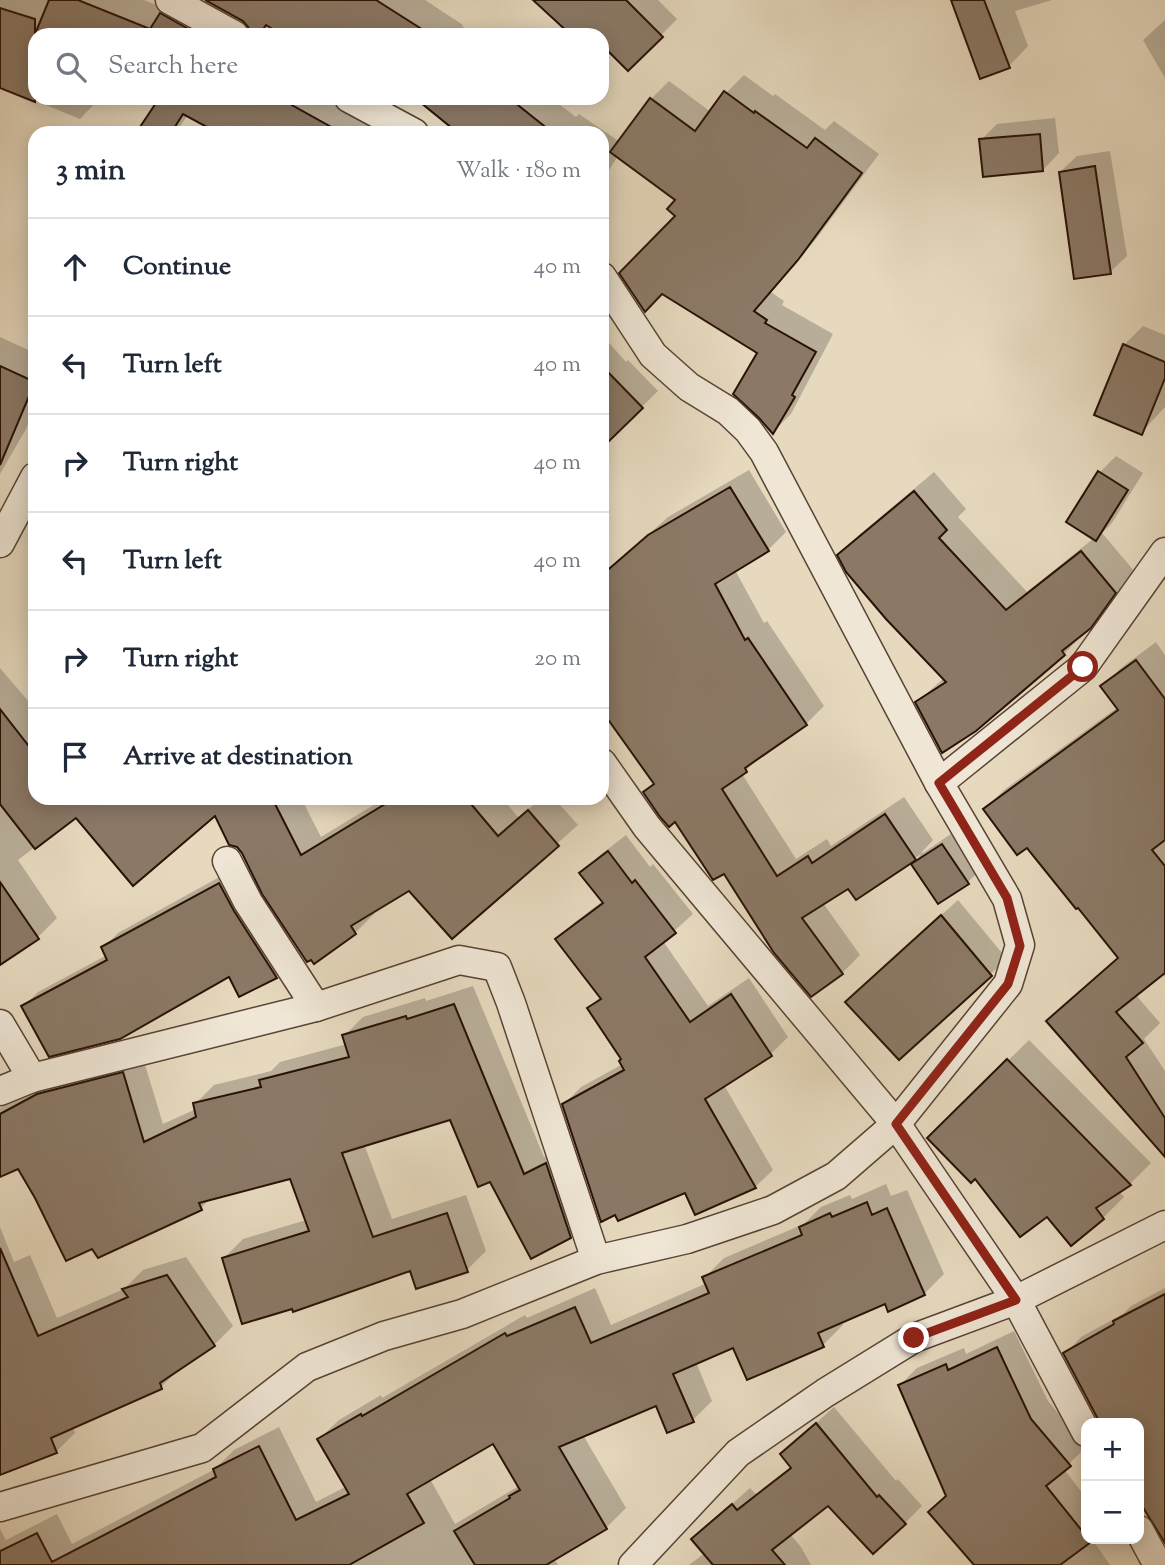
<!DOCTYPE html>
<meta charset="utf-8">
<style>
body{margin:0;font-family:"Sorts Mill Goudy",serif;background:#f6f6f7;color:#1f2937}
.controls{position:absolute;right:21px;bottom:21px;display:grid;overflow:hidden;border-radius:14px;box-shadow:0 4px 18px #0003}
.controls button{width:63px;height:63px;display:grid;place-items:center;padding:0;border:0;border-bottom:2px solid #e0e1e3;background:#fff;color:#1f2937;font:35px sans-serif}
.stop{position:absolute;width:21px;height:21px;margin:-16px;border:5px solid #8f2418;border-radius:50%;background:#fff}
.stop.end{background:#8f2418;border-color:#fff;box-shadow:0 2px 7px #0008}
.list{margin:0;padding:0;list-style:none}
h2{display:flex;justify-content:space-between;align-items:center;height:91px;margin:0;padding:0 28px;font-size:30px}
h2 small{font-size:23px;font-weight:400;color:#747a83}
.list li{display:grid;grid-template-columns:46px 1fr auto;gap:21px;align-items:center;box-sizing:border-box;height:98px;padding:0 28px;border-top:2px solid #e0e1e3}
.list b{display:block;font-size:26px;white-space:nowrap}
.list em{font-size:23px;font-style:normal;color:#747a83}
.icon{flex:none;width:38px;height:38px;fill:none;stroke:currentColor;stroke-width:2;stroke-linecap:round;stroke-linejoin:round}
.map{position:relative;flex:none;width:1165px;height:1565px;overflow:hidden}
.search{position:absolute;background:#fff;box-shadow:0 4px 18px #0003;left:28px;top:28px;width:581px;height:77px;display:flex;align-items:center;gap:18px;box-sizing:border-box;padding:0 24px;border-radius:21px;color:#747a83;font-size:26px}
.panel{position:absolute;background:#fff;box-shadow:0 4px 18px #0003;left:28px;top:126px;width:581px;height:679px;border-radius:21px}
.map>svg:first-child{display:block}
</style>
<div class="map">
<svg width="1165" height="1565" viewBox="0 0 1165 1565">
<rect width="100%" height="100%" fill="#e6d9be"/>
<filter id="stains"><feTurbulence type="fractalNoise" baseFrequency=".00286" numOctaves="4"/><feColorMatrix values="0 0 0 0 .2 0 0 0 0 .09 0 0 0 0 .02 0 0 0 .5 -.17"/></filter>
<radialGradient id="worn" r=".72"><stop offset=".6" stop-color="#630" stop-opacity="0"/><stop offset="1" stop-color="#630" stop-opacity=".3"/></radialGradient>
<g fill="#0003" fill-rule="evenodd">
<path d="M0 0H144L193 20 204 8 251 32 243 19 207 0H425L463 25 462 26 472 35H285L269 25 262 35H35V98H100L80 119 14 92 0 78Z"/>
<path d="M536 0H658L677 19 628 69 602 43V35H594Z"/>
<path d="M953 0H1052L1015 11 1028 46 1009 66Z"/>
<path d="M1165 20V78L1143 40Z"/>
<path d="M744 75 773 96 775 94 825 130 834 121 879 154 816 239 771 292 784 301 782 305 833 334 791 414 773 432 760 353 677 216 678 199 618 156 602 181V133H461L417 98H551L576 117 579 114 620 142 651 99 669 81 711 112 726 93Z"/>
<path d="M161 98H332L339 102 394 112 383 133H221L188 115 175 133H138Z"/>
<path d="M387 98H409L402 106Z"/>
<path d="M1055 118 1059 153 1043 170 981 140 997 124Z"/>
<path d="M1110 151 1127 256 1110 272 1060 172 1077 156Z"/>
<path d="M1143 326 1165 335V407L1141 433 1124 345Z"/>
<path d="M602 335 626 362 628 360 658 391 602 446Z"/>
<path d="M0 337 35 353V407L26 429 0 474Z"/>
<path d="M1116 456 1143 473 1112 523 1102 533 1135 572 1110 605 1064 654 975 730 917 702 944 678 839 555 859 535 934 472 966 509 958 517 1027 592 1094 538 1069 521 1100 472Z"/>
<path d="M749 470 786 532 768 550 735 570 764 623 767 621 824 706 806 724 765 752 742 774 796 859 827 839 831 846 904 797 933 840 922 852 923 853 958 829 984 866 968 882 939 902 913 865 921 854 856 898 849 886 823 903 860 955 842 973 724 872 676 820 645 792 655 783 602 708V576L668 517Z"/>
<path d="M1156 642 1165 655V977L1162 973 1135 994 1160 1023 1144 1039 1165 1071V1155L1048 1021 1120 956 1028 845 985 809 1004 790 1118 707 1103 686 1121 668Z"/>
<path d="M0 668 35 709V798H91L69 821 18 860 57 918 38 937 0 963Z"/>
<path d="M98 798H301L321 837 385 798H502L519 818 541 798H554L578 825 452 937 410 888 373 911 375 913 355 933 243 852 216 814Z"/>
<path d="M626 835 650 867 653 864 693 914 663 941 708 1006 749 978 788 1037 771 1054 724 1085 773 1170 755 1187 696 1213 686 1190 564 1104 581 1087 623 1064V1059L589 1008 601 996 558 939 575 922 603 901 582 873 599 856Z"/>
<path d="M234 869 290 962 276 976 240 995 229 975 23 1007 38 992 107 955 103 948 118 933Z"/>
<path d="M958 900 1007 959 899 1057 863 986Z"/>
<path d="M473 986 544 1157 565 1145 589 1218 570 1237 491 1180 451 1117 364 1144 392 1219 466 1195 486 1251 467 1270 224 1258 243 1239 306 1220 291 1177 212 1197 201 1208 92 1247 37 1197 19 1167 0 1175V1108L44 1081 142 1055 163 1124 196 1109 195 1104 214 1085 271 1071 280 1062 347 1044 344 1036 363 1017 425 998 426 1001Z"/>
<path d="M1029 1040 1151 1163 1130 1184 1119 1191 1124 1197 1103 1218 1071 1244 1048 1214 976 1176 929 1138Z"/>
<path d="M886 1184 891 1196 907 1190 944 1274 924 1294 886 1302 841 1321 843 1325 823 1345 747 1377 734 1346 696 1362 712 1401 693 1420 657 1403 583 1435 626 1508 606 1528 554 1558 558 1565H0V1529L6 1540 57 1514 72 1544 215 1469 234 1450 279 1427 316 1502 347 1486 319 1439 339 1420 381 1395 382 1398 525 1315 527 1318 595 1288 611 1325 707 1283 704 1278 724 1258 804 1224 821 1207 850 1195 852 1199ZM494 1442 519 1486 455 1524 430 1479Z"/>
<path d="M0 1227 14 1262 30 1255 57 1318 124 1289 143 1270 186 1257 233 1326 214 1345 180 1368 161 1387 73 1426 75 1433 56 1452 0 1470Z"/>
<path d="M1165 1288V1530L1148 1515 1139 1497V1423H1102L1065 1354 1081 1337 1123 1314 1131 1306Z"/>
<path d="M1014 1331 1048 1401 1086 1447 1064 1469 1086 1498V1539H1092L1110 1565H977L900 1385 917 1368 964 1348 966 1354Z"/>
<path d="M834 1407 896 1481 898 1479 922 1506 905 1523 828 1503 790 1534 801 1547 811 1565H689L705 1553 693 1539 750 1488 756 1494 792 1466 782 1454Z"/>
</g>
<g fill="#8b7966" stroke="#281106" stroke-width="2">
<path d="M49 0H78L150 29 160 13 199 35H35V102L0 88V8L35 19V34Z"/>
<path d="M205 0H376L431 35H282L266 25 259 35H251L248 27 243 21Z"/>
<path d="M533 0H626L663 37 628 71 602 45V35H571Z"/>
<path d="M951 0H984L1010 68 980 79Z"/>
<path d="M724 91 754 113 755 111 807 148 815 138 862 173 798 260 754 311 767 320 765 323 816 352 792 395 795 397 773 434 759 418 733 394 757 353 662 294 645 312 619 273 675 216 667 209 675 200 610 152 650 98 695 131Z"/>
<path d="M154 98H279L342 133H218L183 114 171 133H136L158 100Z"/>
<path d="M415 98H509L553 133H458Z"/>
<path d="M1040 134 1043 171 983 177 979 139Z"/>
<path d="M1095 166 1111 274 1074 279 1059 172Z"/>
<path d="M1123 344 1165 362V378L1142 435 1094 415Z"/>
<path d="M0 366 35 382 0 465Z"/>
<path d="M602 366 643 408 602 448Z"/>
<path d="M1098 471 1128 490 1096 541 1066 522Z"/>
<path d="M730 487 769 551 715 584 745 640 748 638 807 725 745 768 747 772 722 789 777 876 808 856 812 863 885 814 916 860 856 900 848 889 802 918 843 974 811 997 774 953 724 874 713 880 675 822 669 827 660 817 643 792 654 784 602 711V575L648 535Z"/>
<path d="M914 491 947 530 939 538 1006 610 1081 551 1116 593 1091 628 1062 651 1065 655 976 731 942 753 915 702 946 682 886 619 846 572 837 555Z"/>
<path d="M1136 660 1165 699V840L1152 850 1165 866V973L1116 1012 1143 1043 1126 1057 1165 1118V1157L1046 1021 1118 958 1078 908 1076 909 1027 848 1017 855 983 809 1118 710 1100 686Z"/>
<path d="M0 709 35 754V798H272L301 855 395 798H466L498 836 528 810 559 846 452 939 409 891 351 926 356 934 314 964 311 960 307 962 262 894 242 853 237 847 229 845 215 816 133 886 76 818 35 849 0 804Z"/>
<path d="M942 844 969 884 938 904 911 864Z"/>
<path d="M608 851 632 883 635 880 676 933 645 957 690 1022 731 994 772 1056 705 1099 756 1188 695 1215 685 1193 618 1221 615 1215 601 1222 562 1104 624 1070 619 1061 621 1059 587 1008 601 999 555 939 603 903 579 873Z"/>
<path d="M0 882 39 939 0 965Z"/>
<path d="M219 883 234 911 277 978 239 997 229 977 120 1039 49 1057 21 1006 107 960 101 947Z"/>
<path d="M941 915 992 976 899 1060 845 1002Z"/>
<path d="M454 1004 524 1174 546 1163 571 1238 531 1259 490 1182 478 1187 450 1120 342 1153 373 1237 447 1213 468 1272 416 1289 410 1271 293 1312 292 1309 242 1324 222 1258 309 1231 290 1179 199 1203 202 1210 98 1258 92 1249 66 1261 35 1198 18 1169 0 1177V1114L37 1094 123 1072 144 1142 196 1117 193 1103 261 1087 259 1080 349 1057 342 1035 406 1016 407 1019Z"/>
<path d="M1007 1059 1131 1185 1096 1208 1104 1219 1071 1246 1047 1217 1020 1237 975 1179 971 1183 927 1138Z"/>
<path d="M867 1202 872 1215 887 1208 925 1295 888 1312 885 1304 818 1333 824 1347 747 1380 733 1348 673 1374 694 1422 667 1433 656 1406 559 1447 607 1529 546 1565H475L454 1531 510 1498 509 1496 520 1490 493 1444 407 1494 424 1523 349 1565H0V1551L37 1533 52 1562 216 1477 213 1469 259 1446 296 1520 349 1494 317 1439 361 1414 362 1416 505 1333 507 1336 575 1307 591 1343 709 1293 702 1277 802 1235 799 1227 830 1213 832 1217Z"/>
<path d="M0 1248 38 1336 128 1297 122 1289 167 1275 215 1346 160 1383 162 1389 51 1438 57 1453 0 1475Z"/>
<path d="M1165 1294V1543L1139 1501V1423H1100L1063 1353 1114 1324 1113 1321Z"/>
<path d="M997 1347 1031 1419 1071 1466 1046 1486 1091 1542 1060 1565H974L928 1512 946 1496 898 1385 946 1364 948 1370Z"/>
<path d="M816 1423 877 1497 879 1495 906 1524 873 1554 828 1506 772 1550 785 1565H713L691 1539 732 1504 737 1510 791 1468 780 1454Z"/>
</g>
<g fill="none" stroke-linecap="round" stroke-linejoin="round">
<defs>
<g id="street">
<path d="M170 0 234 35"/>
<path d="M349 98 414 133"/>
<path d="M0 543 35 477"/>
<path d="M602 763 647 827 896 1124 1016 1300 1086 1432"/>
<path d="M939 783 1083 667 1165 552"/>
<path d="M227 861 248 902 316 1007"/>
<path d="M0 1024 32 1078"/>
<path d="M0 1091 32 1078 316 1007 459 960 497 967 511 1003 596 1260"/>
<path d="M0 1507 202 1448 307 1367 384 1336 462 1314 596 1260 687 1239 773 1210 836 1176 896 1124 1008 984 1020 945 1007 899 939 783 764 452 748 430 728 411 689 387 653 355 602 277"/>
<path d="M1139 1530 1158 1565"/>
<path d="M633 1565 738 1453 825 1393 914 1338 1016 1300 1165 1225"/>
</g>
</defs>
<use href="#street" stroke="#584334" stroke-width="31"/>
<use href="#street" stroke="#efe6d5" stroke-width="28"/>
</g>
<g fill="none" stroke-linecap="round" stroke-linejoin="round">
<path stroke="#8f2418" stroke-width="9" d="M914 1338 1016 1300 896 1124 1008 984 1020 946 1007 898 939 783 1083 667"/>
</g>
<rect width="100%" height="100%" filter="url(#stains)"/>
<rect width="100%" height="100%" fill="url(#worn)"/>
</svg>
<div class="controls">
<button>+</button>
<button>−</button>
</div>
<div class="stop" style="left:1083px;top:667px"></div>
<div class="stop end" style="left:914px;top:1338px"></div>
<div class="search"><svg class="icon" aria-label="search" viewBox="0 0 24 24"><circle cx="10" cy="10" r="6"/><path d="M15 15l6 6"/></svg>Search here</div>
<section class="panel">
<h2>3 min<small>Walk · 180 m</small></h2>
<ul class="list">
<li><svg class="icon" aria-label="ahead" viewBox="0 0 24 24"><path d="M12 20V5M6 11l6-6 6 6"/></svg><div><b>Continue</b></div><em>40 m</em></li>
<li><svg class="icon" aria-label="left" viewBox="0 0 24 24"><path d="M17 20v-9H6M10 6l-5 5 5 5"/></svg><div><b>Turn left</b></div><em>40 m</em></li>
<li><svg class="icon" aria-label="right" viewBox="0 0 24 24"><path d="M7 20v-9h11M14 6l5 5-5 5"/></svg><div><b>Turn right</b></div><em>40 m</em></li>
<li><svg class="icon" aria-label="left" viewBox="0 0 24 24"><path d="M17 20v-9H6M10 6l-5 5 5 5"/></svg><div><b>Turn left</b></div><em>40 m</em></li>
<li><svg class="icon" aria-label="right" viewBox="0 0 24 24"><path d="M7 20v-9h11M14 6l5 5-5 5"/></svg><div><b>Turn right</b></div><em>20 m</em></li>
<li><svg class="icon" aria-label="arrive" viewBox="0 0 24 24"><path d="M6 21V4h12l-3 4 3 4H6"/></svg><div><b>Arrive at destination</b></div></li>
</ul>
</section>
</div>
